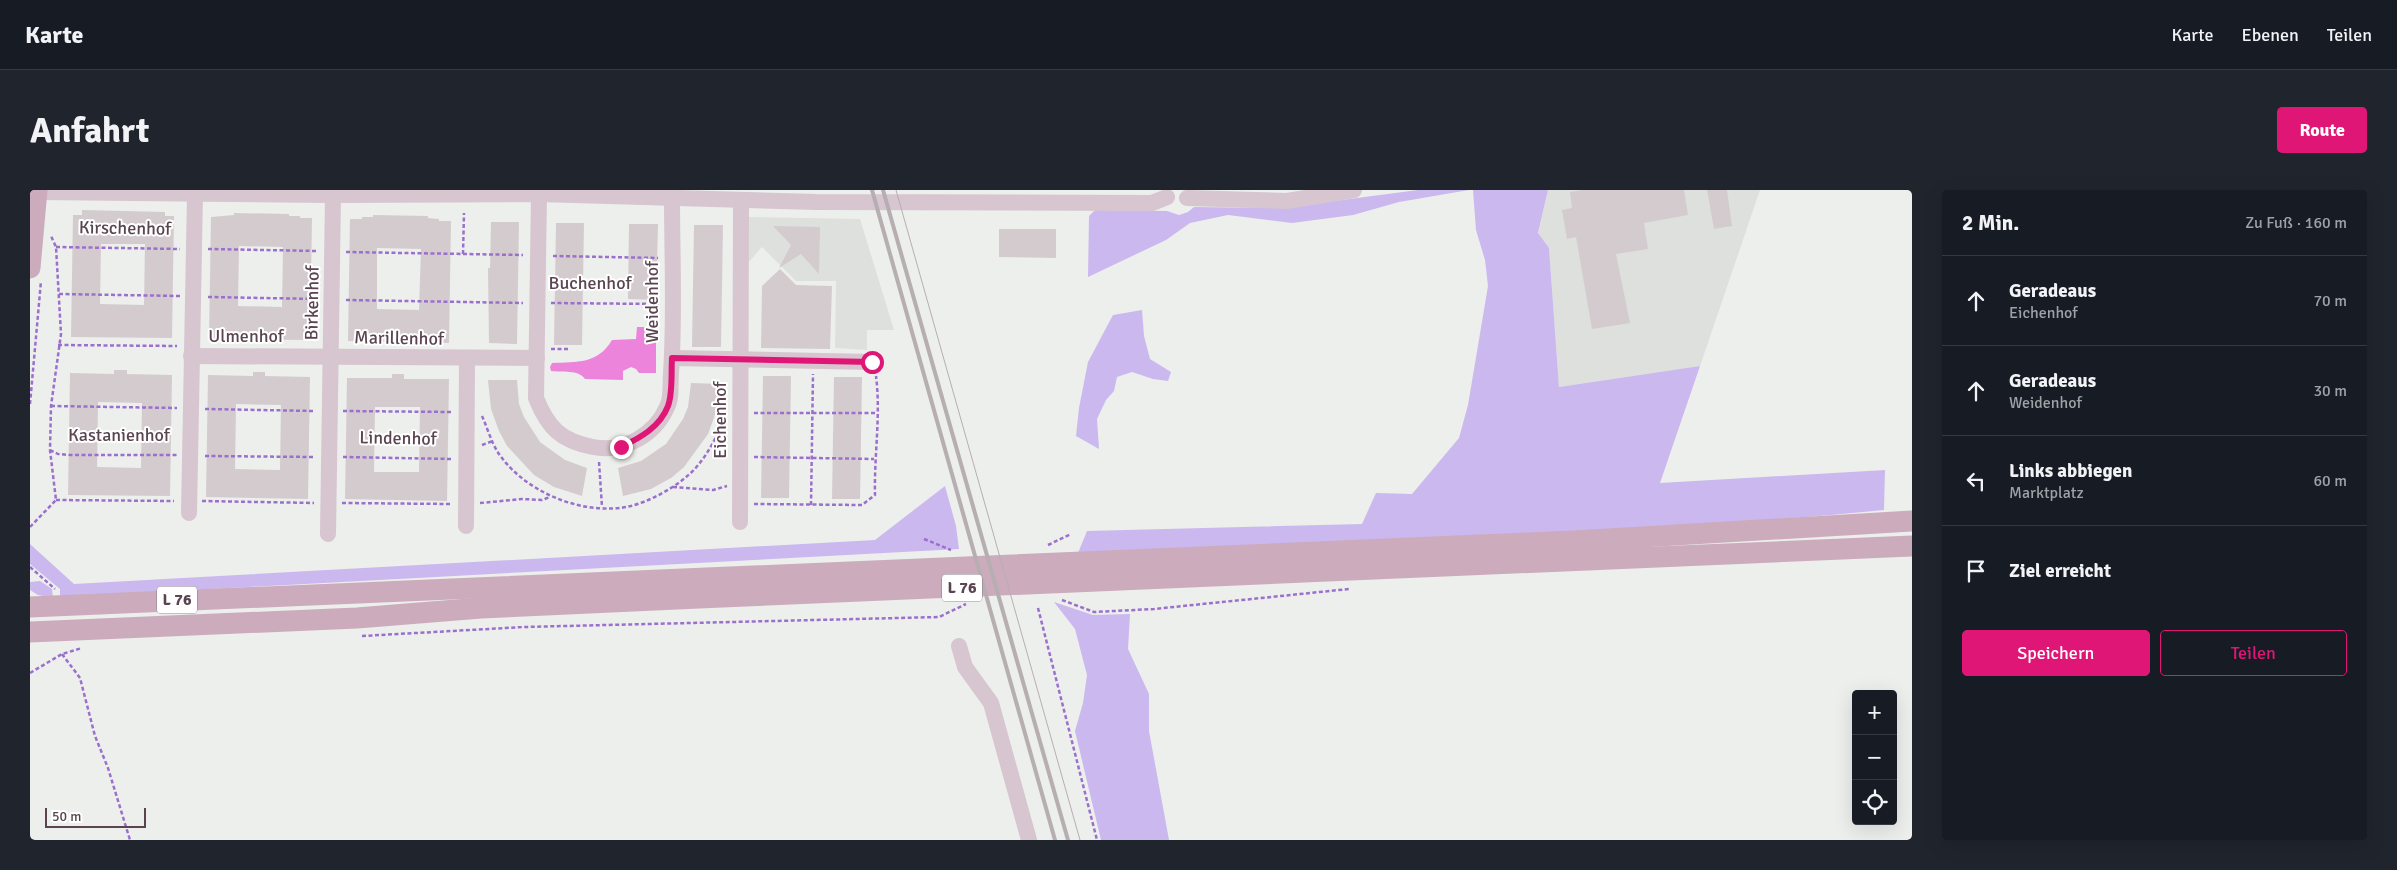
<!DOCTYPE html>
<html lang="de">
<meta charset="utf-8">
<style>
body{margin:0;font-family:Signika,sans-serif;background:#20242c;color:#f1f3f6}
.controls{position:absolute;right:15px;bottom:15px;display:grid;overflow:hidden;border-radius:5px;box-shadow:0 5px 20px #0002}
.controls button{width:45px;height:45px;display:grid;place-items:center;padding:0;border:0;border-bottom:1px solid #363941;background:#171b24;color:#f1f3f6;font:25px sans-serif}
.scale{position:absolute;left:15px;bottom:12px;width:101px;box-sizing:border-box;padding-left:5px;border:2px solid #594450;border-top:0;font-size:14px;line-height:18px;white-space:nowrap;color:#594450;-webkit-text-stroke:4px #fff;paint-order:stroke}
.stop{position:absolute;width:15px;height:15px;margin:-11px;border:4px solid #df1676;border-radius:50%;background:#fff}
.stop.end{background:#df1676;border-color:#fff;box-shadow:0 1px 5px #0008}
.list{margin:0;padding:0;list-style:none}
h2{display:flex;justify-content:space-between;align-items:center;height:65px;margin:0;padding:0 20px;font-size:21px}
h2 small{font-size:16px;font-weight:400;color:#9ea1a6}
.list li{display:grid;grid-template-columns:32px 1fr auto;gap:15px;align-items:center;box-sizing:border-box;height:90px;padding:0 20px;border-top:1px solid #363941}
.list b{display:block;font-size:19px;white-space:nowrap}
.list p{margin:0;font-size:16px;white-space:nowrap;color:#9ea1a6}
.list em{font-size:16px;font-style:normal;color:#9ea1a6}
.actions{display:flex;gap:10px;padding:15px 20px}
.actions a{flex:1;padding:11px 0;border:1px solid #df1676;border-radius:5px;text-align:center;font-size:18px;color:#df1676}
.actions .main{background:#df1676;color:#fff}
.icon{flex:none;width:28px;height:28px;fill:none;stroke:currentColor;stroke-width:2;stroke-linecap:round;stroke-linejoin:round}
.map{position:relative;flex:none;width:1882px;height:650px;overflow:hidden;border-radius:5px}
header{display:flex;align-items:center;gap:30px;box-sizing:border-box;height:70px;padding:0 25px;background:#171b24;border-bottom:1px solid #363941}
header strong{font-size:24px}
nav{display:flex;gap:28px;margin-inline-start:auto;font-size:18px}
.intro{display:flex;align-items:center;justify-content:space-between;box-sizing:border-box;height:120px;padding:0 30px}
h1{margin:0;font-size:35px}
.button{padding:12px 22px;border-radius:5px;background:#df1676;color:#fff;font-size:18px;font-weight:700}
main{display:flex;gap:30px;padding:0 30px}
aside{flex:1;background:#171b24;border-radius:5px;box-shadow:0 5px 20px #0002}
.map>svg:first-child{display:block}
</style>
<header>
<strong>Karte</strong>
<nav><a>Karte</a><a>Ebenen</a><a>Teilen</a></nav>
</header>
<div class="intro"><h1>Anfahrt</h1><a class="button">Route</a></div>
<main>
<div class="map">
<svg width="1882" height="650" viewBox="0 0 1882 650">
<rect width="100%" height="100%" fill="#ecefec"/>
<g fill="#dee0dd">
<path d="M1518 0H1730L1670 176 1529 197 1519 58 1508 44Z"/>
<path d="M717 27 830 29 864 140H837V160L805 158 806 91H766L732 57 717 74Z"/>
</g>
<g fill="#cbb8ef">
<path d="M1388 0H1439L1369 12 1323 25 1262 33 1198 25 1160 33 1136 50 1058 87 1059 26 1065 20 1137 21 1149 25 1158 22 1164 17 1251 18Z"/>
<path d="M1443 0H1518L1508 43 1519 58 1529 197 1670 176 1630 293 1855 280 1854 320C1586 346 1317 352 1048 363L1057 341 1332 334 1346 303 1382 304 1429 248 1438 215 1458 96 1455 70 1446 40Z"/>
<path d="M1112 120 1114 146 1120 169 1141 182 1138 191 1123 189 1102 182 1087 187 1084 201 1076 210 1067 229 1069 259 1046 246 1049 218 1058 172 1083 125Z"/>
<path d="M915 296 926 336 929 359 30 407V399L0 374V354L44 394 845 350Z"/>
<path d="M10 391 22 399 23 408 8 405 0 400V392Z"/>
<path d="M1024 412 1063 425 1100 424 1098 459 1119 504V541L1139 650H1071L1045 541 1053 513 1057 485 1045 439Z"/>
</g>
<path fill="#ec84db" d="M607 137H626V183H609L606 179 601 177 593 181V190L555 189C548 179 532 183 521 181L520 177 522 173C547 172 568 174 582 150L606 149Z"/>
<g fill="#d4cbce" fill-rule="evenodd">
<path d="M1553 0H1654L1658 25 1614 33 1618 59 1586 64 1600 133 1562 139 1546 47 1537 49 1532 20 1542 18 1540 2Z"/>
<path d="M1677 0H1697L1702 36 1684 39Z"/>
<path d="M52 20 135 22V26H144L142 148 41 147 43 25H52ZM71 54H115L114 115 70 114Z"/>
<path d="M204 23 259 24V26H270V28H282L280 150 179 149 181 27 204 25ZM209 56 253 57 252 117 208 116Z"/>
<path d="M343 25 398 26V28L409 29V31H421L419 153 318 151 320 29H332V27H343ZM347 58 391 59 389 120 347 119Z"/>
<path d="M461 32H489L487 154 459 153 458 78H460Z"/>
<path d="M526 33H554L552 155H524Z"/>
<path d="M599 34H628L626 110 598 109Z"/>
<path d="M664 35H693L691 157H662Z"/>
<path d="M743 36 790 37 789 84 771 64 749 78 761 55Z"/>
<path d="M969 39H1026V68L969 67Z"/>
<path d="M750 79 766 95 802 96 800 159 731 158 732 96Z"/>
<path d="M84 180H97V184L142 185 140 306 38 305 40 183 84 184ZM68 212 112 213 111 278 67 277Z"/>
<path d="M223 182H235V186L280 187 278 309 176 307 178 185 223 186ZM206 214 251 215 250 280 205 279Z"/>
<path d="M362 184H374V189H419L417 311 315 309 317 188H362ZM345 217H390L389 282H344Z"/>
<path d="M733 186H761L759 308H731Z"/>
<path d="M804 187H832L830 309H802Z"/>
<path d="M458 190H487L489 214 494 227 510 252 535 270 557 278 552 306 524 297 504 285 477 256 469 241 461 219Z"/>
<path d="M661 193 690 194 686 222 678 244 654 277 641 288 621 299 593 306 588 278 611 271 636 254 653 229 658 217Z"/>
</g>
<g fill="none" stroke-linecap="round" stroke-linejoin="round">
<g stroke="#9b70cd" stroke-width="2.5" stroke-dasharray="4 2.5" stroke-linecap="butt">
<path d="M26 57 150 59"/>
<path d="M178 59 288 61"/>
<path d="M316 62 493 65"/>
<path d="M433 64 434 23"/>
<path d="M523 66 628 68"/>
<path d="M29 104 150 106"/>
<path d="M178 107 288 109"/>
<path d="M316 110 493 113"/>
<path d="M521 113 630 114"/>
<path d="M28 155 147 156"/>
<path d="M521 159H538"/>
<path d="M0 214 11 91"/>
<path d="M21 216 147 218"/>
<path d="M175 219 285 221"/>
<path d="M313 221 422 222"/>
<path d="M724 223H846"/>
<path d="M452 226C457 237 461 251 467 261 493 302 554 327 601 316 620 311 640 300 655 288 674 273 685 250 695 228"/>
<path d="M452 255 463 251"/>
<path d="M20 260 28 264 40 265H147"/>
<path d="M175 266 285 267"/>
<path d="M313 267 422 269"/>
<path d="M724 267 844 269"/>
<path d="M569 272 572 317"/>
<path d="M643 297 683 300 697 296"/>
<path d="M26 310 144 311"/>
<path d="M172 311 284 313"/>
<path d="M312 313 422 314"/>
<path d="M450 313 492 309 512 310 520 307"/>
<path d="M724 314 832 315 845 305C844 265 851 225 846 186"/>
<path d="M781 315 783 184"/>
<path d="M0 337 26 310 20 260 21 216 31 144 26 57 21 46"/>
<path d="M894 349 921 360"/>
<path d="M1018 355 1041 344"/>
<path d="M0 377 25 399"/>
<path d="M1032 410 1064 422 1124 419 1319 399"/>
<path d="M1008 418 1067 650"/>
<path d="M332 446 494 437 909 427 936 414"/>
<path d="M32 464 50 488 65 546 78 578 100 650"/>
<path d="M0 483 32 464 52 458"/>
</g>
<g stroke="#d7c5cf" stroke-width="16">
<path d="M7 2 303 5 509 4 787 12 1122 13 1137 7"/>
<path d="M509 4 506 208C518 238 531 251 563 257 593 263 625 245 637 217 642 208 640 193 641 183 645 125 642 66 642 8L638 0"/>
<path d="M1157 8 1257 11 1324 0"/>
<path d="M161 166 507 168"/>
<path d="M642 168 842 172"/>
<path d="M159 323 165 4"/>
<path d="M710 332 711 11"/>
<path d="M436 336 437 169"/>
<path d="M298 344 303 5"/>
<path d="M929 456 935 477 961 513 999 650"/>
</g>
<g stroke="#ccabbd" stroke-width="21">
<path d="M0 78 7 0"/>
<path d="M0 417 1544 351 1882 331"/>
<path d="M0 442 327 428 451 418 669 408 1882 356"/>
</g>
<path stroke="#b7aeb2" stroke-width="1" d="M866 0 1050 650"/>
<g stroke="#b7aeb2" stroke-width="4">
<path d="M842 0 1025 650"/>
<path d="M853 0 1038 650"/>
</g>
</g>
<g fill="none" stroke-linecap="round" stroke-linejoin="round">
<path stroke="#df1676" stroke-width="6" d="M591 257C610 248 630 237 638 216 643 203 641 183 642 168L842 172"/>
</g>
<g text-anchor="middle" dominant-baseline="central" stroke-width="4" stroke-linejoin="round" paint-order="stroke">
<g fill="#fff" stroke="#8b7c84" stroke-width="1">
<rect x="912" y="384.5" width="40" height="27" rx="4"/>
<rect x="127" y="396.5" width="40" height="27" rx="4"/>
</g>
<g font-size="16" font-weight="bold" fill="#594450">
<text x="932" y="398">L 76</text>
<text x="147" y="410">L 76</text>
</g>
<g font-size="18" fill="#594450" stroke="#fff">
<text transform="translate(95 38) rotate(1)">Kirschenhof</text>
<text x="560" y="93">Buchenhof</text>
<text transform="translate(622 112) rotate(-90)">Weidenhof</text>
<text transform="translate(282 113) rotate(-89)">Birkenhof</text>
<text x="216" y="146">Ulmenhof</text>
<text transform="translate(369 148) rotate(1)">Marillenhof</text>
<text transform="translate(690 230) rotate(-90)">Eichenhof</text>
<text x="89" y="245">Kastanienhof</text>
<text transform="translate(368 248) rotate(1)">Lindenhof</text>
</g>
</g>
</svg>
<div class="controls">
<button>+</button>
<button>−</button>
<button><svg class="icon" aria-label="locate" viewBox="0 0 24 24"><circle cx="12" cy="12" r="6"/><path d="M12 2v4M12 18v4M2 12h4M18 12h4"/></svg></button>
</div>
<div class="scale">50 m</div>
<div class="stop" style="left:842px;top:172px"></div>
<div class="stop end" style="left:591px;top:257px"></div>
</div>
<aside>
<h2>2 Min.<small>Zu Fuß · 160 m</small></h2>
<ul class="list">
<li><svg class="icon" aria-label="ahead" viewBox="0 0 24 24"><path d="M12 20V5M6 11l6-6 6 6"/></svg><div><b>Geradeaus</b><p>Eichenhof</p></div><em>70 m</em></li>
<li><svg class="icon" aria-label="ahead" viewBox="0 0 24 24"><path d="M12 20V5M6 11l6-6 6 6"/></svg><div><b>Geradeaus</b><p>Weidenhof</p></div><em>30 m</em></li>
<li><svg class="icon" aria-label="left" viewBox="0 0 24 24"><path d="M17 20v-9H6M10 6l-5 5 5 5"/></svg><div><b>Links abbiegen</b><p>Marktplatz</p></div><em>60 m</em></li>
<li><svg class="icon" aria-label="arrive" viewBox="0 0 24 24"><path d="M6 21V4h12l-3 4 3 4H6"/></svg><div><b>Ziel erreicht</b></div></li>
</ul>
<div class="actions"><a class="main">Speichern</a><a>Teilen</a></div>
</aside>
</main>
